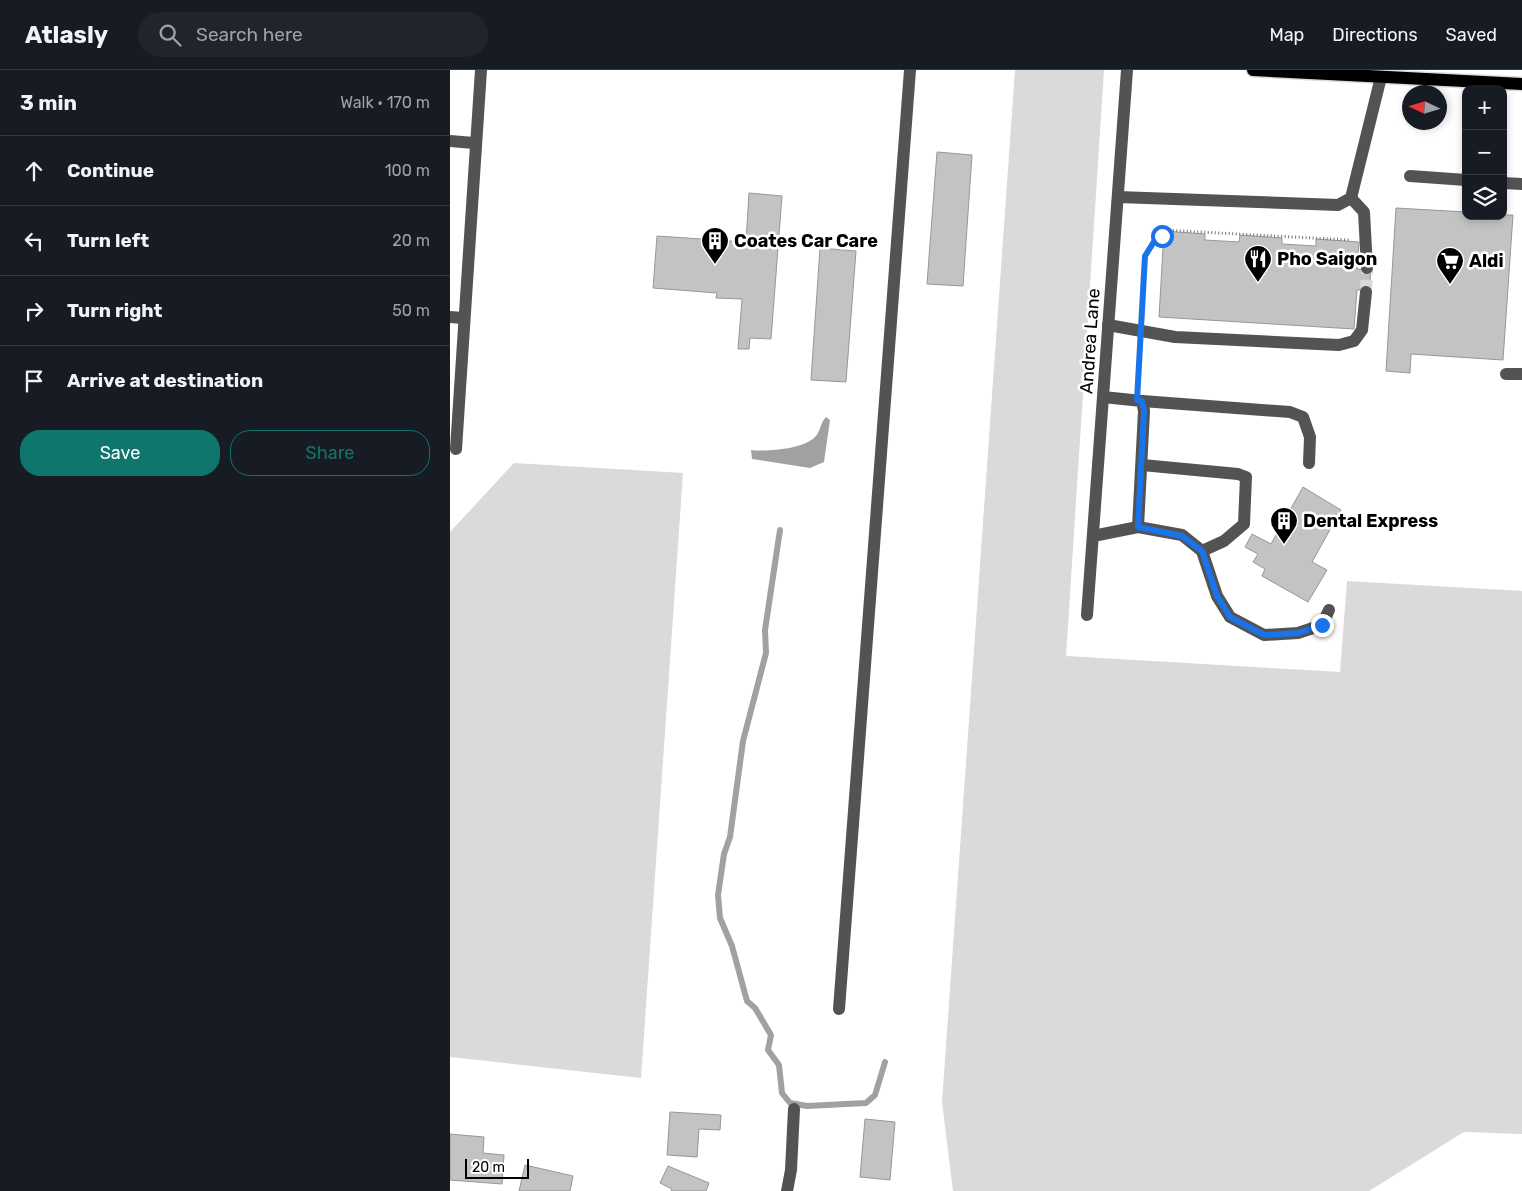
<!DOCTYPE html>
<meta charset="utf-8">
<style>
body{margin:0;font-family:Rubik,sans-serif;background:#20242c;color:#f1f3f6}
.controls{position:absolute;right:15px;top:15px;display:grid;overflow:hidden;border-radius:10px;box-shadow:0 2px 8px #0003}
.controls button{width:45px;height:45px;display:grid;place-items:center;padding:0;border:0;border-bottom:1px solid #363941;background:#171b24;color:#f1f3f6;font:25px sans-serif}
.compass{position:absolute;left:952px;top:15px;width:45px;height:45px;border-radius:50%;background:#171b24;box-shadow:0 2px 8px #0003;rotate:274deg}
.scale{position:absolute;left:15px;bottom:12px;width:64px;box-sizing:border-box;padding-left:5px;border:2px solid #000;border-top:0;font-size:14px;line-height:18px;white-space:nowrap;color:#000;-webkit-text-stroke:4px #fff;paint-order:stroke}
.stop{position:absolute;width:15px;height:15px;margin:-11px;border:4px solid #1a73e8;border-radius:50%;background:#fff}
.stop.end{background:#1a73e8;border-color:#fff;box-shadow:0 1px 5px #0008}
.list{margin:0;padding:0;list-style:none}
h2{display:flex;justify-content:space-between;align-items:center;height:65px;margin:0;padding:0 20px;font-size:21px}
h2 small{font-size:16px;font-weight:400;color:#9ea1a6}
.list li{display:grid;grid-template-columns:32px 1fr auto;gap:15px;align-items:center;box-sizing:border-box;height:70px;padding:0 20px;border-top:1px solid #363941}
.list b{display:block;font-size:19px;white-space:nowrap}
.list em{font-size:16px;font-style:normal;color:#9ea1a6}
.actions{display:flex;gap:10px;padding:15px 20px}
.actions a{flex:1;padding:11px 0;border:1px solid #0f766e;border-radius:20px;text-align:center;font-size:18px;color:#0f766e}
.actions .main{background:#0f766e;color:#fff}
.icon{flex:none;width:28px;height:28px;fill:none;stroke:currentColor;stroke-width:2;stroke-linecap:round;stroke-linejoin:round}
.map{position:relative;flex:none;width:1072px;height:1121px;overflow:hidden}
header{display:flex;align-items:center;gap:30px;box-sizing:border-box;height:70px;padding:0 25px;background:#171b24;border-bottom:1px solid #363941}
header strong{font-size:24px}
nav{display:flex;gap:28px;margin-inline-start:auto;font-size:18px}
.search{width:350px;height:45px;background:#20242c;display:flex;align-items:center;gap:12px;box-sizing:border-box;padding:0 18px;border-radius:28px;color:#9ea1a6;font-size:19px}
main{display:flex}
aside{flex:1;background:#171b24}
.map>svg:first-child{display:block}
</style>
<header>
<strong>Atlasly</strong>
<div class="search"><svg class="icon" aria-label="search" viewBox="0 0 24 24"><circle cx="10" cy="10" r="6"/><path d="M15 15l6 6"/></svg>Search here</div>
<nav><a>Map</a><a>Directions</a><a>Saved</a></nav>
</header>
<main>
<aside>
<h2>3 min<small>Walk · 170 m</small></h2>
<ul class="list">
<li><svg class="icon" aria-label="ahead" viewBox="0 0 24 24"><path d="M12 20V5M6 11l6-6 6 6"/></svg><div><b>Continue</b></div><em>100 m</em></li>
<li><svg class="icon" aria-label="left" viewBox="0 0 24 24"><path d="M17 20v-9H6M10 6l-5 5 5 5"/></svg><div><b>Turn left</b></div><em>20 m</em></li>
<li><svg class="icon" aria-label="right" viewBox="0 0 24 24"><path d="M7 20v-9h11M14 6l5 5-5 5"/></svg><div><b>Turn right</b></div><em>50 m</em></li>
<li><svg class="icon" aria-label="arrive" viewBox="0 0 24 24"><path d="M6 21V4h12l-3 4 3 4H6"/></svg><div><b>Arrive at destination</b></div></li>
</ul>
<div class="actions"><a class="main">Save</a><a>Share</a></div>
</aside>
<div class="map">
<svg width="1072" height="1121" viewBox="0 0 1072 1121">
<rect width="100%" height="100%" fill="#fff"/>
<g fill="#dadada">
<path d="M565 0H654L616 586 890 602 897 511 1072 521V1064L1014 1062 919 1121H503L492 1032Z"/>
<path d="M64 393 233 403 191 1008 0 987V462Z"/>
</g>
<path fill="#a1a1a1" d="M376 347 380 350 374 392 360 398 302 389 301 380C316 382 354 379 365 367 371 361 370 353 376 347Z"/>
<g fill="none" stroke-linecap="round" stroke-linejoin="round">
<path stroke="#a1a1a1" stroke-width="6" d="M330 460 315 560 316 583 293 671 280 767 274 784 268 825 270 848 282 876 297 931 305 938 321 965 318 980 329 995 332 1023 340 1033 357 1036 416 1033 425 1025 435 992"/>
</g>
<g fill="#c3c3c3" stroke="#979797">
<path d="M487 82 522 85 513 216 477 214Z"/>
<path d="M299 123 332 126 321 269 300 268 299 279H288L292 229 266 228 267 223 203 218 207 166 296 172Z"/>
<path d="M946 138 1016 142V146L1063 145 1053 290 961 284 960 303 936 301Z"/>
<path d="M714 161 755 164V170L789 172 790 165 832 168V174L866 176V169L909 172 907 199 921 200 919 220H907L904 259 709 247Z"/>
<path d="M370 178 406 181 396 312 361 310Z"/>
<path d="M853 417 891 440 862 492 877 500 858 532 812 506 815 499 803 492 808 484 795 477 802 464 821 474Z"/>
<path d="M220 1042 271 1045 270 1060 249 1059 247 1087 217 1085Z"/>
<path d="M415 1049 445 1052 440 1110 410 1107Z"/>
<path d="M0 1064 34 1067 33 1083 54 1085 52 1114 0 1110Z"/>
<path d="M75 1095 123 1106 120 1121H69Z"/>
<path d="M218 1096 259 1113 256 1121H221L222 1119 210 1113Z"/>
</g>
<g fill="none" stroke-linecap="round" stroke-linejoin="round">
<path stroke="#d9d9d9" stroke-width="12" stroke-dasharray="12 6" stroke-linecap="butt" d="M916 222 917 198"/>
<defs>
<path id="major" d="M803 0 1072 14"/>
</defs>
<use href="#major" stroke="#dbdbdb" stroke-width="15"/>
<g stroke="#757575" stroke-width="3" stroke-dasharray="1 2.5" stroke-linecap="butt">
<path d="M691 245C693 221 687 178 712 166L713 160 900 170"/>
<path d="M687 315 690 276"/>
</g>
<g stroke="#535353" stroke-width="12">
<path d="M0 71 24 73"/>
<path d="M960 106 1016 110"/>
<path d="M1053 113 1072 114"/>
<path d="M668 127 888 135 901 128 931 7"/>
<path d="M901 128 914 142 917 198"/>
<path d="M0 247 13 248"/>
<path d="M658 255 725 267 889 275 904 271 912 260 916 222"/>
<path d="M1056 304H1072"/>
<path d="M653 327 692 331 694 341 688 457"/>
<path d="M692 331 840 342 853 347 860 367 859 393"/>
<path d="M6 379 31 0"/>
<path d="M692 395 788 404 796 407 794 454 774 471 752 481"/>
<path d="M643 466 688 457 732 465 752 481 767 526 780 547 814 565 848 563 872 555 879 540"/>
<path d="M637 545 677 0"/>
<path d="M389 939 460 0"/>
<path d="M337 1121 341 1100 344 1039"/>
</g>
<use href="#major" stroke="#000" stroke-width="12"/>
</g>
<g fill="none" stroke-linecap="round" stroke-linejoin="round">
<path stroke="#1a73e8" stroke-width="6" d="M712 166 705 170 695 186 687 330 692 331 694 341 688 457 732 466 752 481 767 526 780 547 814 565 848 563 872 555"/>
</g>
<defs>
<symbol id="building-pin" viewBox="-11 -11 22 30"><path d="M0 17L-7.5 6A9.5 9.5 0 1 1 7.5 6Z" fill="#000" stroke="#fff"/><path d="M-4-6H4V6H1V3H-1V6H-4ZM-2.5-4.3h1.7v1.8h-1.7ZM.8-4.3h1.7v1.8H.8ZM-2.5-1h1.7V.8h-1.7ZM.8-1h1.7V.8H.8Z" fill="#fff"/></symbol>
<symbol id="restaurant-pin" viewBox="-11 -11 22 30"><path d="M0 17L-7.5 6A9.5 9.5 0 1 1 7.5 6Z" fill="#000" stroke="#fff"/><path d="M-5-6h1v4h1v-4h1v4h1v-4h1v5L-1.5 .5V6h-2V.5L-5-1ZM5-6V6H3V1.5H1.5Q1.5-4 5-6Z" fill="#fff"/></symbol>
<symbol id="supermarket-pin" viewBox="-11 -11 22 30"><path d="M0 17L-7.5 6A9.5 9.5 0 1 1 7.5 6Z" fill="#000" stroke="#fff"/><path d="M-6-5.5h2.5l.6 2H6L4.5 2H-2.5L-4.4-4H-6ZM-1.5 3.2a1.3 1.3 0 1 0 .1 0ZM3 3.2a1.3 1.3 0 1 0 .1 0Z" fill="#fff"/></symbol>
</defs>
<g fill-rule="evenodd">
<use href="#building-pin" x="249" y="155" width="32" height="43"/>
<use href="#restaurant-pin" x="792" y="173" width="32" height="43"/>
<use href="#supermarket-pin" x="984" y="175" width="32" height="43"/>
<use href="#building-pin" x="818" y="435" width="32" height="43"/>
</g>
<g text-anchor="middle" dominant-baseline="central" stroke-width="5" stroke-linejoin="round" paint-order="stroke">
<g font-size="18" font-weight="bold" fill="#000" stroke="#fff" text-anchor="start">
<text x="284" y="171">Coates Car Care</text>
<text x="827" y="189">Pho Saigon</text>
<text x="1019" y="191">Aldi</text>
<text x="853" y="451">Dental Express</text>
</g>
<g font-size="18" fill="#000" stroke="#fff">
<text transform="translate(640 271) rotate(-86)">Andrea Lane</text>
</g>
</g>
</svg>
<div class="controls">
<button>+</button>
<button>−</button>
<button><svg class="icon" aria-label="layers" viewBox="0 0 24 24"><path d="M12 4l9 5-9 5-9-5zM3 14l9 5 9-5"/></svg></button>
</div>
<svg class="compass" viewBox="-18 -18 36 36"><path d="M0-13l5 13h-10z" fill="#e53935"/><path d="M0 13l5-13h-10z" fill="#9ea1a6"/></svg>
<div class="scale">20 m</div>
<div class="stop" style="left:712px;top:166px"></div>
<div class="stop end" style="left:872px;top:555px"></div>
</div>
</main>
